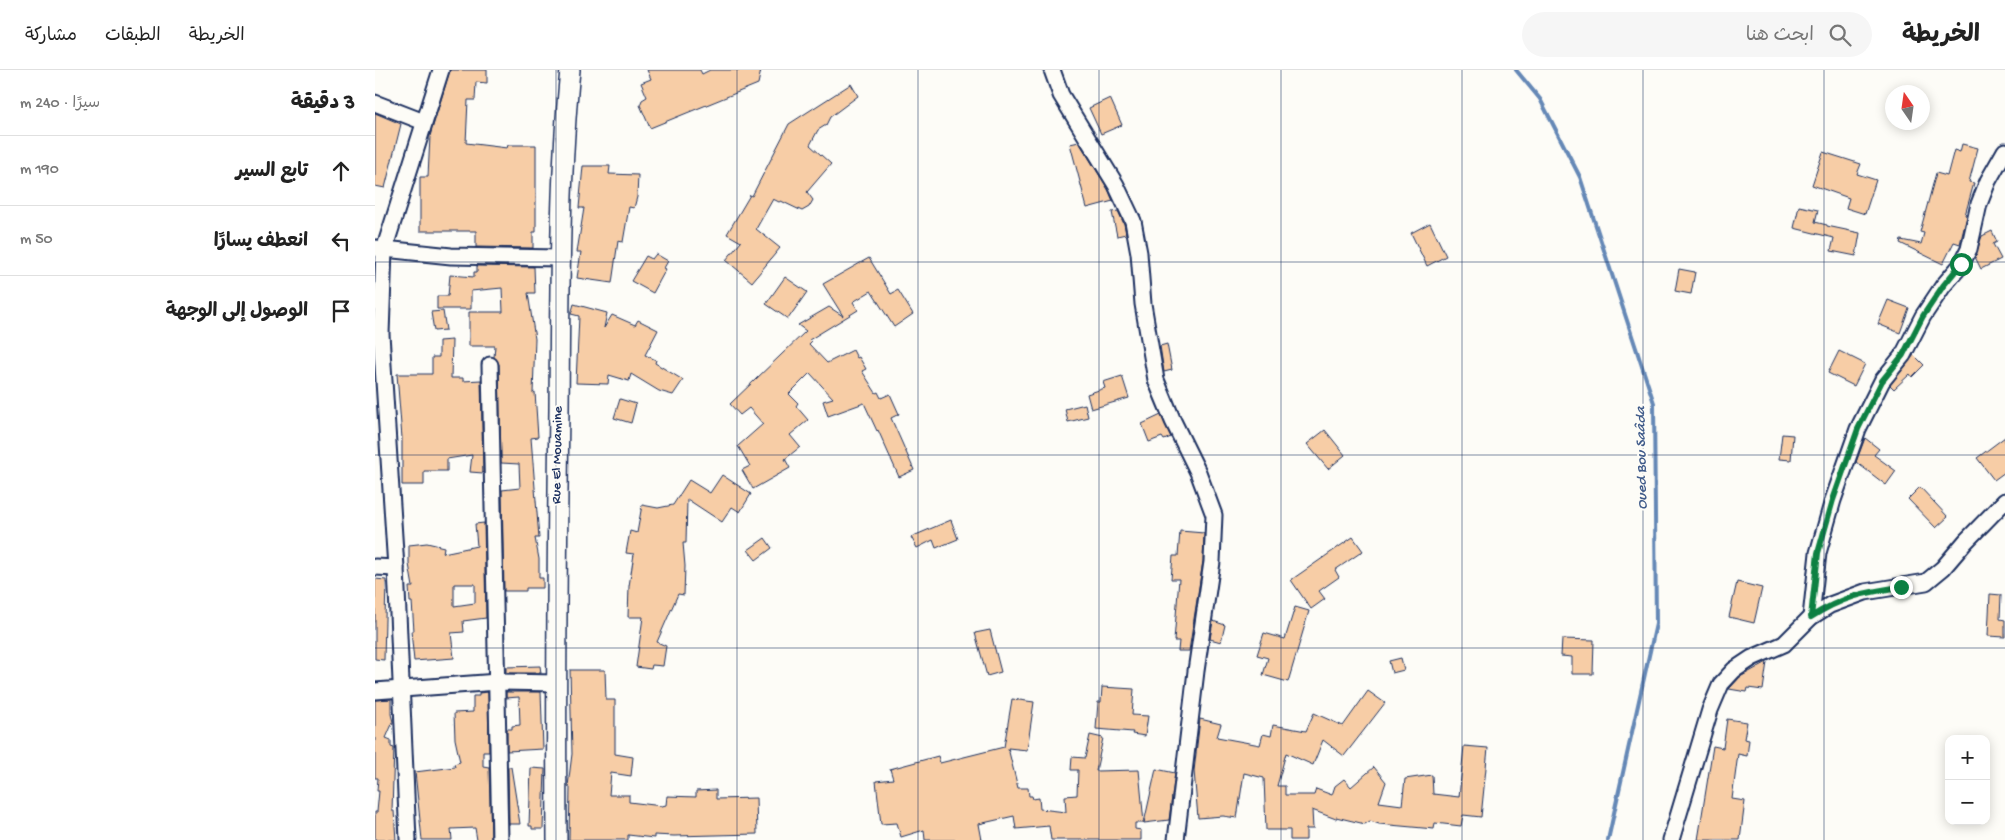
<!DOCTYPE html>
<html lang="ar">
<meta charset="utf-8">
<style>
body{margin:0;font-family:"Gochi Hand","Playpen Sans Arabic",sans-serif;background:#f6f6f6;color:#222;direction:rtl}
.controls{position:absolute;right:15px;bottom:15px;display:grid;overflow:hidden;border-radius:10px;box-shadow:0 2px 12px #0003}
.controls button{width:45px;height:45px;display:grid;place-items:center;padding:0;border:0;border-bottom:1px solid #e0e0e0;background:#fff;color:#222;font:25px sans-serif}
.compass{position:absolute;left:1510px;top:15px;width:45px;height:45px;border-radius:50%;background:#fff;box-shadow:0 2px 12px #0003;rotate:347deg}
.stop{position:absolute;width:15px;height:15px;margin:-11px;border:4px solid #0b8043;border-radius:50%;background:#fff}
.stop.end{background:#0b8043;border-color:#fff;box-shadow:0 1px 5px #0008}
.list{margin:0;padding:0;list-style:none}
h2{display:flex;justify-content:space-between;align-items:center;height:65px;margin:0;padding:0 20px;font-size:21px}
h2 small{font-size:16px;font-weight:400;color:#767676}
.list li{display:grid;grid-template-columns:32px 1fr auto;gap:15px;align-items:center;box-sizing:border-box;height:70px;padding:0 20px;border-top:1px solid #e0e0e0}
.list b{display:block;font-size:19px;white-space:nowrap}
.list em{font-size:16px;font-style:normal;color:#767676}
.icon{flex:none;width:28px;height:28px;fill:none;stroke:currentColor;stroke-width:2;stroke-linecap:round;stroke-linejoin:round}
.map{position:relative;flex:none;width:1630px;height:770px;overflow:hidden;direction:ltr}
header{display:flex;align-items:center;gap:30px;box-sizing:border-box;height:70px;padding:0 25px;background:#fff;border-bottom:1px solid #e0e0e0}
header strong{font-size:24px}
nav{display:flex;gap:28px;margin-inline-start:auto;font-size:18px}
.search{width:350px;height:45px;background:#f6f6f6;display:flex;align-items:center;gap:12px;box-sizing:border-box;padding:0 18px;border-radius:28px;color:#767676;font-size:19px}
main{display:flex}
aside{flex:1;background:#fff}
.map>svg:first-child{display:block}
</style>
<header>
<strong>الخريطة</strong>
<div class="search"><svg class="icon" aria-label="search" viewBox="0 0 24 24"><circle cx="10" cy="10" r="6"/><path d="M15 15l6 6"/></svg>ابحث هنا</div>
<nav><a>الخريطة</a><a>الطبقات</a><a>مشاركة</a></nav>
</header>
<main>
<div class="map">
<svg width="1630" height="770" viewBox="0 0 1630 770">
<rect width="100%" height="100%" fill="#fdfcf7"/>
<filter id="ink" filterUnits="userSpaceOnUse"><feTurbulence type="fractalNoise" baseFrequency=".02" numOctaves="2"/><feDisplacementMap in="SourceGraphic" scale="10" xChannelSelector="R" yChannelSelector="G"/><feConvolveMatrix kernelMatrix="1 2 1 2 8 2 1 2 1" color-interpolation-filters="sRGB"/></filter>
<g filter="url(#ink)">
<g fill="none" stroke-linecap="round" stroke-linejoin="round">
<path stroke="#6588b6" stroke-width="4" d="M1141 0 1165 29 1205 107 1279 333 1281 554 1233 770"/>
</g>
<g fill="#f7cda6" stroke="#1b2f5e" fill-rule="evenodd">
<path d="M75 0H112V13L101 12 100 30H93L91 73 132 78 133 75H161V162H158V178L101 177V161H45V107H53L55 66Z"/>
<path d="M272 0H325L327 4 335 0H386L383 14 275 58 265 35 267 30 272 27 266 13 276 9Z"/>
<path d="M476 14 483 26 455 47 451 55 443 60 435 75 456 94 432 122 438 130 434 137 427 141 406 131 404 132 398 129 381 159 405 178 377 212 351 190 366 172 352 164 375 125 377 126 414 54Z"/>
<path d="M735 28 747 55 726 64 714 38Z"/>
<path d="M0 43 26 54 10 118 0 116Z"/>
<path d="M704 72 733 119 738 131 712 138 695 74Z"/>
<path d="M1587 74 1603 78 1594 112 1599 113 1590 145 1592 146 1585 174 1579 172 1568 194 1525 173 1526 170 1546 174 1549 163 1545 162 1561 103 1572 106 1579 80 1585 82Z"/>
<path d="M1448 82 1486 94 1482 104 1501 110 1490 144 1471 138 1474 128 1437 115Z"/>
<path d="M208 96H235L234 104 263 105 262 127 259 138 254 137 248 172 243 171 237 213 202 208 206 182H202L209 138H204Z"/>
<path d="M1424 136 1443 140 1440 152 1452 155V156L1485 163 1481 186 1456 181 1459 168 1419 158Z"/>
<path d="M743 141 749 154 751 164 742 166 737 142Z"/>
<path d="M1055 153 1071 186 1052 196 1036 163Z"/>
<path d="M1617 161 1622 172 1618 174 1626 189 1606 199 1600 187 1607 166Z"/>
<path d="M281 184 293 191 289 198 291 199 278 223 256 211 271 186 277 189Z"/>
<path d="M494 188 516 224 523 220 538 244 519 257 496 221 478 232 483 240 434 270 436 272 434 274 452 293 478 280 482 288 484 287 491 299 487 301 501 323 503 322 506 328 515 324 524 344 516 348 539 400 524 407 503 360 502 361 489 333 453 346 448 331 458 328 435 303 414 324 423 333 421 336 433 350 415 365 425 377 410 389 415 398 378 419 367 400 375 396 363 376 388 354 374 338 365 345 355 334 431 261 423 255 454 237 468 246 448 214Z"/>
<path d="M102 196 159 197 160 223H153L160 269 158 323 160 322 163 367 156 368 164 468H160L164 489V508H168V518H151V521H129L127 420 145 418 144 394 126 393 124 294 119 287 120 276H94V242H128L127 218 96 221V239H62V226H73L75 205 99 207V202H102Z"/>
<path d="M1304 199 1320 202 1316 224 1300 221Z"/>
<path d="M410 207 432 222 413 249 391 234Z"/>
<path d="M1513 230 1534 238 1525 263 1503 254Z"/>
<path d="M199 234 232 243 229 258 237 245 260 255 263 250 283 260 270 285 281 290 280 293 308 310 298 325 284 321 256 304 254 311 234 305 233 314 201 313 204 246 196 244Z"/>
<path d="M68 241 71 260 59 261 56 242Z"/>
<path d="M77 270 76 308H88V311L106 310 108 403 95 402 97 385 72 389V401H49V415H27V368L22 304H57V287H64V271Z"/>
<path d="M792 274 797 300 789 302 785 276Z"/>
<path d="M1464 281 1490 294 1479 316 1453 303Z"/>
<path d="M1539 285 1549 295 1537 307 1535 304 1519 319 1515 315Z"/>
<path d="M747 306 754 328 716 339 712 324 730 318 728 312Z"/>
<path d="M245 329 261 334 256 353 239 348Z"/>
<path d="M710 334 713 347 693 352 690 339Z"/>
<path d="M786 345 796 367 789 370 787 367 774 372 767 354Z"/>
<path d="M950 360 970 385 953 399 932 374Z"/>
<path d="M1407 364 1418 365 1416 390 1404 389Z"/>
<path d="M1630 367V402L1619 410 1602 388Z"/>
<path d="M1490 368 1504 379 1499 385 1521 401 1511 415 1481 392Z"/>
<path d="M347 405 376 424 365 442 357 437 347 452 312 429 311 473H308L310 496 309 525 303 524 282 572 291 576 288 596 277 595 276 599 261 597 268 547H253L254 516 259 484 251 483 255 461 262 463 267 435 283 438 298 435 314 410 335 423Z"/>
<path d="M1545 417 1573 447 1561 458 1533 429Z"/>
<path d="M576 450 583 469 561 478 558 470 542 478 536 467Z"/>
<path d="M109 453 111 548 88 551 89 562 76 563 79 588 39 591 36 561H39L37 532H35L34 517H38L34 494V475L52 473 69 477 68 483 102 476 100 454ZM79 514H100V533L79 536Z"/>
<path d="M805 461 829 463 828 491 814 581H803L804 571H799L804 509H796L798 486H803Z"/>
<path d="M978 467 988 481 960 500 964 507 944 521 950 529 936 539 916 510Z"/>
<path d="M390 468 397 478 381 490 373 480Z"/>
<path d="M0 509 11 510 9 590 0 589Z"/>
<path d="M1362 512 1387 518 1379 553 1354 547Z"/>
<path d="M1615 524 1626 525 1625 549 1630 550V567L1613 566Z"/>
<path d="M920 537 934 541 913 612 888 605 893 588 882 585 889 563 910 569Z"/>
<path d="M838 551 850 555 846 572 835 569Z"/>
<path d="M615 560 626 602 612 606 600 563Z"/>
<path d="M1187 569 1219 570 1218 604H1197V587L1186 586Z"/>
<path d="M1026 588 1029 600 1017 603 1014 591Z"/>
<path d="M1392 592 1388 620 1373 618 1372 622 1354 619 1365 607Z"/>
<path d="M165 596 166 603H131V597Z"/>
<path d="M195 600H230L231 630H240V684L258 687 256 706 236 703 234 725H254V732L287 736 291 735 292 726 321 727V721L341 720V729L381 728 382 764 299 766 279 765V768L253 765V770H194L195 717 193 716 197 684Z"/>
<path d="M727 617 759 619 757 645 773 646 770 666 757 664 758 662 721 659 723 632H726Z"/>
<path d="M993 621 1010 633 969 686 948 670 938 695 911 683 902 716H910V725H939L941 719 957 725 960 716 969 709 976 717 999 697 1011 712 1004 732 1027 735 1030 709 1057 705 1058 724 1084 727 1089 676 1113 678 1106 747 1088 745 1086 756 1060 753 1059 759 1004 754 995 751 990 754 961 747V749L937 740 938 759H931V770H915V760H891L889 708 869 703 862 748 848 746 823 748 819 701 825 649 846 654 842 667 885 675 888 664 896 666 898 655 931 661 939 643 968 656Z"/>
<path d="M113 622 114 682H108V696L114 697 116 770H102L100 758 76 759 77 770H47L40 702 80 697 79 694 85 692 80 669 79 643 98 642V626H104V623Z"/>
<path d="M131 622H166L168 679 132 681V659H137V656L145 655 144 627 131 628Z"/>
<path d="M16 629V644L18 652 11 668 16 670V677L19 678 17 741H19L21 770H0V742H2L4 721H2L3 708H0V630Z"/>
<path d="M637 629 659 632 652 680 633 678 643 718H653L654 726H657L658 729 664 728 665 739 691 742 690 726 702 725 703 700H696L697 687 710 688 715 665 728 668 721 701 764 700 769 753H760V759L766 760V770H676L674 756 641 759 639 746 604 754 607 770H550L549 760 526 767 522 753 506 754 501 711 518 709 515 699 563 686 565 693 629 677Z"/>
<path d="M1352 649 1372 652 1369 669 1374 670 1372 686 1363 684 1357 729 1370 731 1365 770H1323L1338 676 1348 678Z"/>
<path d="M133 697H136L145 754H134Z"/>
<path d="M156 698 170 699 168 759H157V756H154Z"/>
<path d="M781 699 800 703 794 750 769 753Z"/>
</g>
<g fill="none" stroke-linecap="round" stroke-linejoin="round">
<defs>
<g id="minor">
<path d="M677 0 686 25 741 115 758 151 764 183 768 234 781 310 798 351 823 402 839 445 837 492 821 601 801 770"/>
<path d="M0 33 49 52"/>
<path d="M0 178 76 186 185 188"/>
<path d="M115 295 125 770"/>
<path d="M0 497 21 498"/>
<path d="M1436 547 1443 483 1458 430 1483 359 1507 311 1528 285 1548 246 1568 216 1586 195 1594 179 1604 134 1613 111 1630 81"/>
<path d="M0 621 123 612 181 613"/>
<path d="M33 770 21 498 6 264 9 180 66 0"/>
<path d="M1296 770 1335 640 1346 614 1359 600 1377 588 1409 574 1436 547 1455 535 1490 522 1551 512 1568 498 1591 471 1630 431"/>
</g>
<path id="major" d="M182 770C181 627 182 484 184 340 185 227 184 113 195 0"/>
</defs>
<use href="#minor" stroke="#1b2f5e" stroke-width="19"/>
<use href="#major" stroke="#1b2f5e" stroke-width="22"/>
<use href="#minor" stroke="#fdfcf7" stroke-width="15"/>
<use href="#major" stroke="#fdfcf7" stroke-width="19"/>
</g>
</g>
<g fill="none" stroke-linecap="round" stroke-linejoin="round" filter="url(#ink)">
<path stroke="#0b8043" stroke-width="6" d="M1526 517C1490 522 1467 527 1436 547L1443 483 1458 430 1483 359 1507 311 1528 285 1548 246 1568 216 1586 194"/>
</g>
<path fill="none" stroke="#1b2f5e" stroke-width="1" stroke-opacity="0.55" d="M181 0V770M362 0V770M543 0V770M724 0V770M906 0V770M1087 0V770M1268 0V770M1449 0V770M0 192H1630M0 385H1630M0 578H1630"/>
<g text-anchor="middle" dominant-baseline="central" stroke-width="4" stroke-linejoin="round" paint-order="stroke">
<g font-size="14" fill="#1b2f5e" stroke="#fdfcf7">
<text transform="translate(183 385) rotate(-89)">Rue El Mouamine</text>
</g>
<g font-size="15" font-style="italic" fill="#405b8a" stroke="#fdfcf7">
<text transform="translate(1267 388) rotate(-91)">Oued Bou Saâda</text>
</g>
</g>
</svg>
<div class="controls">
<button>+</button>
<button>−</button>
</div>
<svg class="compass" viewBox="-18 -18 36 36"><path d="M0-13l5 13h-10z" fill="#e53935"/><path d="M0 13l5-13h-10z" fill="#767676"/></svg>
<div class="stop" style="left:1586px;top:194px"></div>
<div class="stop end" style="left:1526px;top:517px"></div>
</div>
<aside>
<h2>3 دقيقة<small>سيرًا · 240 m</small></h2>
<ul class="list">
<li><svg class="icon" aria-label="ahead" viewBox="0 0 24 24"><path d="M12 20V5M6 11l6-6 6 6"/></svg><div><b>تابع السير</b></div><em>190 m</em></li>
<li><svg class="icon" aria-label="left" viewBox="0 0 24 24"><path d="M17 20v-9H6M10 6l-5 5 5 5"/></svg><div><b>انعطف يسارًا</b></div><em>50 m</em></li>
<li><svg class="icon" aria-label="arrive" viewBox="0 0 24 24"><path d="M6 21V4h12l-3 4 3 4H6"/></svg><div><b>الوصول إلى الوجهة</b></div></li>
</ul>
</aside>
</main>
